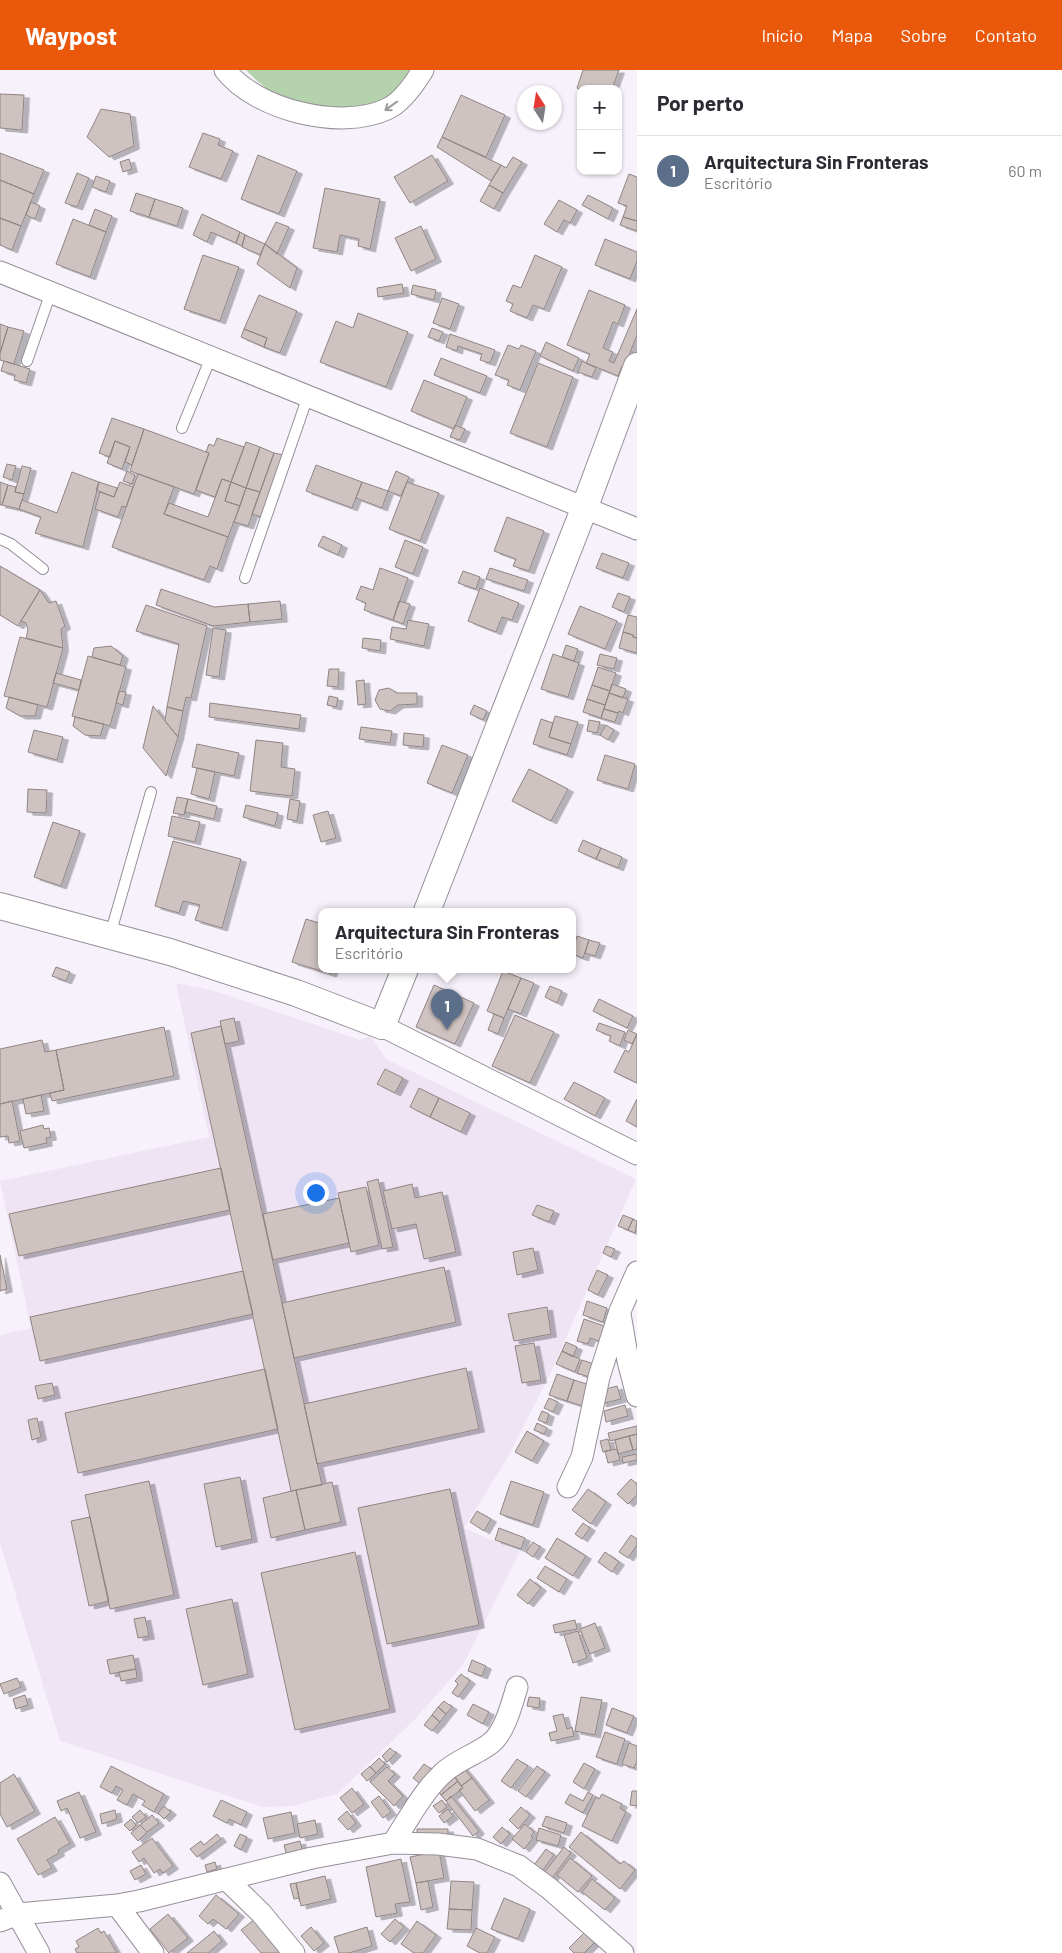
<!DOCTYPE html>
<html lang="pt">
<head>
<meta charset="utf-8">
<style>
	body { margin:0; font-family:Barlow,sans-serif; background:#f2f2f3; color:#2b2b33 }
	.controls { position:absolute; right:15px; top:15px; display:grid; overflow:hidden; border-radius:10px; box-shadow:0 1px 4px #0004 }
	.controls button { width:45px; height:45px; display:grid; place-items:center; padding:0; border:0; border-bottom:1px solid #e1e1e2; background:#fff; color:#2b2b33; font:25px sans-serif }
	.compass { position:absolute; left:517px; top:15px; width:45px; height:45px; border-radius:50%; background:#fff; box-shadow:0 1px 4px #0004; rotate:348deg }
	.you { position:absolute; left:315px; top:1122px; width:18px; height:18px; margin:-12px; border:4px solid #fff; border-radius:50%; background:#1a73e8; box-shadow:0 0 0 8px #1a73e833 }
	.badge { display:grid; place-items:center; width:32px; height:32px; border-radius:50%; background:#ea580c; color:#fff; font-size:16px; font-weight:700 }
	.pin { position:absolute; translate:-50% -41px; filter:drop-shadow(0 1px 2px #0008) }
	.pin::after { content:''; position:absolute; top:26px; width:18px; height:15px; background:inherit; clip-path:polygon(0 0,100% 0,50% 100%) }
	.popup { position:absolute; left:318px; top:838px; width:258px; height:65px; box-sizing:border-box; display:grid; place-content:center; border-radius:10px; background:#fff; filter:drop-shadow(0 1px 4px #0005); font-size:16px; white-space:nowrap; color:#7c7c81 }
	.popup b { font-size:19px; color:#2b2b33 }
	.popup::after { content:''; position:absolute; left:50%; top:100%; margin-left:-10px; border:10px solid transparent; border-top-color:#fff }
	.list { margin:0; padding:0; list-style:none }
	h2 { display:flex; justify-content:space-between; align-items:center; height:65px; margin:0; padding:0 20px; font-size:21px }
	h2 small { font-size:16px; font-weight:400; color:#7c7c81 }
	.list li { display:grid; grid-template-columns:32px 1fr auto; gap:15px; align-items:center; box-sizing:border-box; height:70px; padding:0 20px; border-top:1px solid #e1e1e2 }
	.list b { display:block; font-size:19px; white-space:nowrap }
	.list p { margin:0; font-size:16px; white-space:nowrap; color:#7c7c81 }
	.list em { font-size:16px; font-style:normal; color:#7c7c81 }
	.map { position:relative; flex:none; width:637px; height:1883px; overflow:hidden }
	header { display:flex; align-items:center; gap:30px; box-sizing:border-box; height:70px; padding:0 25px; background:#ea580c; color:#fff }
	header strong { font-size:24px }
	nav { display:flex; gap:28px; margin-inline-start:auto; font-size:18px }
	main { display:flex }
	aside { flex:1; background:#fff }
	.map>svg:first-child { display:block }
	.built { fill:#efe4f4 }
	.green { fill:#b4d2ac }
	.building { fill:#cfc3c1; stroke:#908583; filter:url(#shadow) }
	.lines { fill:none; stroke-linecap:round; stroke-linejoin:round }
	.service-casing { stroke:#958f98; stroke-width:12 }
	.minor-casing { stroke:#958f98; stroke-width:23 }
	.tertiary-casing { stroke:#958f98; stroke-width:28 }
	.service { stroke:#fff; stroke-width:10 }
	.minor { stroke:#fff; stroke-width:21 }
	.tertiary { stroke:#fff; stroke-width:26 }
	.oneway { stroke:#9b9a9c }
</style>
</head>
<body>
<header>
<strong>Waypost</strong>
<nav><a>Início</a><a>Mapa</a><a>Sobre</a><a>Contato</a></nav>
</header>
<main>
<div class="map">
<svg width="637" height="1883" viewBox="0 0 637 1883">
	<defs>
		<filter id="shadow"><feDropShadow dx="5.5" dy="3" stdDeviation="0" flood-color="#0004"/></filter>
	</defs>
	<rect width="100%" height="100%" fill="#f7f1fb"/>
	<path class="built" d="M176,913L215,921L360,970L370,966L386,989L636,1109L551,1302L508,1387L464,1458L520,1482L463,1595L415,1649L337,1724L292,1736L263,1737L60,1671L0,1473V1265L31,1258L0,1111L209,1067Z"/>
	<path class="green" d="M246,0H410C404,12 390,30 377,35C360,41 306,38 289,31C274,25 257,12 246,0Z"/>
	<path class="building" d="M583,0H619L612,19L581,20L577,18Z
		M0,24L24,25L22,60L0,58Z
		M461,25L505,45L486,87L442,67Z
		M101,39L130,44L134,76L109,87L87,67Z
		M203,63L220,69L218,75L233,81L221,109L189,97Z
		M442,67L501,95L491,111L437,77Z
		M0,83L44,100L34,124L0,110Z
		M258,85L297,101L279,144L241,129Z
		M432,85L448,111L410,133L394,107Z
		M513,87L522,92L503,123L489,115L501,95L506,98Z
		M129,89L132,99L123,102L120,92Z
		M77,103L89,108L77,137L65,133Z
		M629,104L637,107V151L623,147L627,136L618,133Z
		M96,106L110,111L106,122L92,117Z
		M0,110L34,124L21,156L0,148Z
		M489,115L503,123L494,139L480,131Z
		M325,118L380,129L370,179L358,176L359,169L340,165L337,182L313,178Z
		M136,123L155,129L149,147L130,141Z
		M588,125L613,138L608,149L582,135Z
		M155,129L183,138L177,156L149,147Z
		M559,130L577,140L570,153L564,150L557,162L544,154Z
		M31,132L40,136L35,149L26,145Z
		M95,139L112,146L106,162L89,155Z
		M202,144L240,162L236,173L211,162L207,172L193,165Z
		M623,147L637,151V161L620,155Z
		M0,148L21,156L12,180L0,175Z
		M73,149L106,162L90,207L56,194Z
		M276,152L289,157L277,184L265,174Z
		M421,156L436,189L411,201L395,168Z
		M240,162L245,165L242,176L236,173Z
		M245,165L265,174L260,185L242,177Z
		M605,169L637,182V191L630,209L595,195Z
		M265,174L297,198L290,218L257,194Z
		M203,185L239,197L220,251L184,239Z
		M535,185L562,197L544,239L533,235L527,248L510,241L513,234L506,231L513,215L521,218Z
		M402,214L404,223L378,227L377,218Z
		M413,215L436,220L434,230L411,224Z
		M589,220L625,235L618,254L613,252L603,278L613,282L609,291L614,293L637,239V265L624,298L622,296L618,306L586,293L590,284L567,275Z
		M259,225L297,241L280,283L264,277L267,268L244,259Z
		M442,228L459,234L450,259L433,253Z
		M358,243L408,262L386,317L320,292L336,251L353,258Z
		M0,254L8,257L0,283Z
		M8,257L24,261L14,294L0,290V283Z
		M432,258L443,262L439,271L428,267Z
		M244,259L267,268L264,277L241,267Z
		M450,264L495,280L490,293L480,290L482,284L458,276L457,281L446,277Z
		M546,272L579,288L573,301L540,286Z
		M508,275L519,279L521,275L536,281L520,320L507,315L509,310L495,305Z
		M441,288L487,306L480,323L434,305Z
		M4,291L30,299L26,313L14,310L15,305L1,301Z
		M582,291L596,298L592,307L578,302Z
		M538,293L573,307L547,377L510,363Z
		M424,310L467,327L454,359L411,341Z
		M112,348L144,359L132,395L125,392L130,377L115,371L110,387L99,383Z
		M455,355L465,359L460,370L450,367Z
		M144,359L209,383L194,424L130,401Z
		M217,368L244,377L231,412L222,409L215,427L196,420L209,383L206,382L209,374L214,376Z
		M115,371L130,377L122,399L107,393Z
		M246,372L260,377L246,418L231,412Z
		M260,377L274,383L260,422L246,418Z
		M274,383L283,385L261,447L252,444Z
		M7,394L16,396L12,410L3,407Z
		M316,395L362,412L352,438L306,421Z
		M22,396L31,398L24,424L15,422Z
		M127,401L135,405L132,414L123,411Z
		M396,401L409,407L401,426L388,421Z
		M72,402L99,412L83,477L35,463L41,447L19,439L22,430L57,443Z
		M138,404L174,417L164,444L228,467L217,499L210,496L204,510L112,477Z
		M222,409L231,412L225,431L240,436L228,467L164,444L169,433L208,447Z
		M0,412L8,415L2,435H0Z
		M99,412L117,418L114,427L96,420Z
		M120,412L133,417L126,437L122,436L118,447L95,439L100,422L114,427Z
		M231,412L246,418L240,436L225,431Z
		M362,412L388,421L382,438L356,428Z
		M407,412L439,423L420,471L389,459Z
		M8,415L16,417L15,422L24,424L19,439L2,435Z
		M246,418L260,422L248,456L234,452Z
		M507,447L544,461L529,501L513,496L516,489L494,481Z
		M323,466L342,475L338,485L318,476Z
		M405,470L423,477L413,504L395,497Z
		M602,483L629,493L623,508L596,498Z
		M0,496L40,520L18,556L0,545Z
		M380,498L408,508L393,550L364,540L366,533L356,529L361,516L373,520Z
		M490,498L528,510L524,521L486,509Z
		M463,501L480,507L476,519L458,513Z
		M480,518L519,533L512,550L502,547L496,562L468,551Z
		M161,519L214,537L248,534L250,552L213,556L156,535Z
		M40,520L49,533L56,531L65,556L61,559L63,578L26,568L28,560L26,553L21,551Z
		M618,523L630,527L624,542L612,537Z
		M280,531L282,549L250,552L248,534Z
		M399,531L410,534L403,554L393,550Z
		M146,535L207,556L191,628L186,627L183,641L167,637L179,574L136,561Z
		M580,536L617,551L605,579L568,564Z
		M628,545L637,547V568L633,567V565L623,562Z
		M408,550L429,554L424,576L390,569L392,557L406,559Z
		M213,558L226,560L219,607L206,605Z
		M623,562L633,565V567L637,568V583L619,578Z
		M20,567L63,578L47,637L4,626Z
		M363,568L381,570L380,581L362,578Z
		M566,575L578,579L574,591L562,587Z
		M111,576L123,586L120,595L92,587L94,578Z
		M553,584L579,593L568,627L541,619Z
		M600,584L617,588L614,599L597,595Z
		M88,586L126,597L110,656L72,646Z
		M598,597L616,603L610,621L592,615Z
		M329,599H339L338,617L327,616Z
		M56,603L81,610L79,620L53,613Z
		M364,610L366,634L358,635L356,611Z
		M612,614L626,619L623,628L609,623Z
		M592,615L610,621L605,635L587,629Z
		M389,618L397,623H417V634L398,635L390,641L380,639L375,630L379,620Z
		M119,621L126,622L123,635L116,633Z
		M609,623L628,629L623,643L619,641L618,643L604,639Z
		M329,626L338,628L336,637L327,635Z
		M9,627L38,635L35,646H20L6,638Z
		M587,629L605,635L601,648L583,642Z
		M210,633L301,645L299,659L209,647Z
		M474,635L487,641L483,650L470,644Z
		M153,636L178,667L166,706L143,678Z
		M167,637L183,641L178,667L165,651Z
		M604,639L618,643L615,652L601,648Z
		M555,646L578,652L571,674L549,667Z
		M75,647L104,654L100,666L85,665L73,656Z
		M541,649L553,653L549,667L571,674L567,685L533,674Z
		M589,650L600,652L597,663L587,661Z
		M606,655L614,660L608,670L600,665Z
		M361,657L392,661L390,673L359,669Z
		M34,660L63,667L57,690L28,682Z
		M404,663L424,665L423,677L403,675Z
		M256,670L283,673L281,697L295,699L292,726L250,721Z
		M197,674L239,683L234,706L192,697Z
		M442,675L468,685L452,723L427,713Z
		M605,685L635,694L628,719L597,710Z
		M197,698L215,702L209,729L191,724Z
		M529,699L568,719L551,751L512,731Z
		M28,719L47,720L46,743L27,742Z
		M177,727L188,729L184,745L173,743Z
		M188,729L217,736L214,749L185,742Z
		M290,729L300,731L297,751L287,749Z
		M246,735L278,743L275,756L243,747Z
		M328,741L336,768L321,772L313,745Z
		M172,746L200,752L195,772L168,766Z
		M53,752L80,761L61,816L34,807Z
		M583,770L601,778L596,789L578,781Z
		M173,771L241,789L222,858L195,850L200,835L183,831L179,843L155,836Z
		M601,778L622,787L618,798L596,789Z
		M306,849L322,854V899H333L331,904L292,892Z
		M577,866L589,870L583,888L572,884Z
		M589,870L600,873L595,886L585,883Z
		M56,897L70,902L66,911L52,906Z
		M503,901L521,908L504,948L487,941Z
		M521,908L534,913L521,944L508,939Z
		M434,915L474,933L455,974L416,957Z
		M550,916L562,921L557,933L545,927Z
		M599,929L633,946L627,958L593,941Z
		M494,944L504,948L498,964L488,960Z
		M515,945L554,962L530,1013L492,996Z
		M234,948L239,971L225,974L220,951Z
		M599,953L625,962L620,976L609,971L611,966L596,960Z
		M221,956L322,1415L291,1421L191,963Z
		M164,957L174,1006L52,1031L50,1023L64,1020L56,980Z
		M628,960L637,964L632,974L624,970Z
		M637,964V1013L614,1002L625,980L629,982Z
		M42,970L45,982L56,980L64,1020L0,1034V979Z
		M385,999L403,1008L395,1023L377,1014Z
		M574,1012L605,1028L595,1046L564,1029Z
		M419,1018L439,1028L430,1047L410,1037Z
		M41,1025L44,1041L26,1044L23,1029Z
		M439,1028L470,1043L461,1062L430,1047Z
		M637,1029V1057L626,1051Z
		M12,1031L20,1071L9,1073L8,1066L0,1067V1034Z
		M43,1055L44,1059L49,1058L51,1067L46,1068L47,1073L24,1078L20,1061Z
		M221,1098L230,1140L19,1186L9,1144Z
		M378,1109L393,1177L382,1179L367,1112Z
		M412,1114L415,1128L442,1122L456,1182L424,1189L416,1154L392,1159L383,1121Z
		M366,1117L379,1175L351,1182L338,1123Z
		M339,1128L349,1173L273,1190L263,1144Z
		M537,1135L554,1141L549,1152L532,1145Z
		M623,1145L633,1149L628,1160L618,1156Z
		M633,1149L637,1151L635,1163L628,1160Z
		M606,1176L615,1179L611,1187L603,1183Z
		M533,1178L538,1200L517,1205L513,1182Z
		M0,1185L7,1219L0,1221Z
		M444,1197L456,1252L294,1288L282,1233Z
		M597,1200L608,1205L598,1225L588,1220Z
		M243,1201L253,1244L40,1291L30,1247Z
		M587,1231L607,1238L603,1252L583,1245Z
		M547,1237L551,1264L514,1271L508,1244Z
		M584,1249L607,1257L601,1272L590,1268L588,1274L577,1271Z
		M566,1272L577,1277L573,1287L562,1281Z
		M534,1273L541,1310L522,1313L515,1276Z
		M562,1281L580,1289L575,1302L556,1294Z
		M582,1290L597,1295L592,1308L577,1303Z
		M466,1298L479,1359L317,1394L304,1334Z
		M265,1299L278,1359L78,1403L65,1343Z
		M557,1304L574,1310L567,1331L549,1325Z
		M574,1310L593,1316L586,1337L567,1331Z
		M52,1313L55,1325L38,1329L35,1316Z
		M617,1316L621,1329L601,1334L598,1321Z
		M549,1328L558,1332L553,1342L544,1338Z
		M625,1335L628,1346L606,1352L604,1341Z
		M542,1341L549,1344L546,1353L538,1350Z
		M37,1348L41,1367L32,1370L28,1350Z
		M537,1353L547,1358L544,1364L534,1360Z
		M637,1356V1364L610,1371L608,1363Z
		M527,1361L544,1371L532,1391L515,1382Z
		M637,1364V1379L633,1380L629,1366Z
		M629,1366L633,1380L618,1384L615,1370Z
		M608,1369L611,1380L603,1382L600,1371Z
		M617,1379L620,1390L608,1393L605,1381Z
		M637,1384V1390L623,1393L622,1387Z
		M240,1407L252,1469L216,1477L204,1414Z
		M631,1409L637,1414V1425L628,1434L617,1424Z
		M149,1411L174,1525L110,1539L85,1425Z
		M511,1411L544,1422L533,1455L500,1444Z
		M332,1412L341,1452L305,1460L296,1420Z
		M450,1419L479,1555L387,1574L358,1438Z
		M588,1419L606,1432L591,1454L572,1440Z
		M296,1420L305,1460L271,1468L263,1428Z
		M477,1441L491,1449L484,1461L470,1452Z
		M90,1447L109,1531L89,1536L71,1451Z
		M583,1453L590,1458L582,1469L575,1464Z
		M499,1458L525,1468L521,1479L495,1470Z
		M631,1465L637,1469V1475L628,1488L619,1482Z
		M557,1468L586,1486L573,1506L545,1488Z
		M533,1472L540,1477L533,1487L526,1482Z
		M355,1482L390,1639L295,1660L261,1503Z
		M605,1482L619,1492L612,1502L598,1492Z
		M545,1496L567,1509L559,1522L537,1508Z
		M530,1509L541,1518L528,1534L517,1525Z
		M232,1529L248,1604L203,1615L186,1539Z
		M145,1547L149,1566L138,1568L134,1549Z
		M575,1550L577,1559L555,1563L553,1555Z
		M595,1553L605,1578L590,1584L580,1559Z
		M578,1561L587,1588L573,1593L564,1565Z
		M133,1585L136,1599L110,1604L107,1590Z
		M472,1590L486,1596L482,1606L468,1601Z
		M136,1599L137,1608L121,1611L119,1602Z
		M461,1604L470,1611L458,1627L452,1623L458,1614L455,1611Z
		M17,1608L21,1617L4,1624L0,1614Z
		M25,1625L28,1635L16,1639L13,1629Z
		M529,1627L540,1628L539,1638L527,1636Z
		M581,1627L602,1630L595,1665L575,1661Z
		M444,1631L452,1637L446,1644L438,1637Z
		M473,1634L489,1642L483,1654L467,1645Z
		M438,1637L446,1644L440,1652L432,1645Z
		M612,1638L634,1646L627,1663L606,1655Z
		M563,1644L567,1659L572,1657L574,1666L551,1671L549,1663L557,1661L553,1646Z
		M432,1645L440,1652L432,1661L424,1655Z
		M605,1662L625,1669L617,1694L596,1687Z
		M629,1673L637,1676V1691L634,1698L622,1694Z
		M390,1678L396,1683L387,1692L382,1686Z
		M379,1688L385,1694L376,1703L370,1697Z
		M517,1689L528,1696L511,1718L501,1711Z
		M584,1693L595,1699L584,1719L573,1712Z
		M424,1694L434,1701L423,1716L413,1708Z
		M461,1695L472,1708L461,1716L452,1703Z
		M111,1696L164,1724L154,1742L142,1735L145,1731L133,1724L127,1735L117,1730L123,1720L116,1716L112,1723L100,1717Z
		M370,1696L376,1703L367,1711L361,1704Z
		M537,1696L545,1702L526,1727L518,1721Z
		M387,1697L395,1704L388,1711L403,1726L394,1736L370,1712Z
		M452,1703L458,1711L441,1725L434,1716Z
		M14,1704L35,1741L7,1757L0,1744V1713Z
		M472,1708L489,1730L475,1741L459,1720L463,1718L461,1716Z
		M458,1711L463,1718L446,1731L441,1725Z
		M352,1718L364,1734L352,1743L340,1728Z
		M632,1721H637V1736L630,1735Z
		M79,1722L96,1762L80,1768L67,1738L61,1741L57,1731Z
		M588,1722L593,1725L583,1743L565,1733L570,1724L583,1731Z
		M602,1724L622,1734L620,1738L626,1742L612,1771L582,1756L596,1727L599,1729Z
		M379,1726L391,1742L383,1748L371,1732Z
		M451,1726L479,1761L473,1766L446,1731Z
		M221,1730L247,1742L241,1755L229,1749L227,1753L213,1746Z
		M442,1730L447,1737L439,1743L433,1736Z
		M164,1736L171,1742L164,1749L158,1743Z
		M521,1737L530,1745L518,1759L509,1750Z
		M448,1739L453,1746L444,1753L439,1746Z
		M115,1740L117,1749L102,1754L100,1744Z
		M140,1740L146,1747L138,1753L132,1747Z
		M347,1741L356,1753L348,1760L338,1749Z
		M291,1742L295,1763L268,1769L263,1748Z
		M152,1745L159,1753L147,1762L140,1755Z
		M546,1746L567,1753L564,1763L542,1756Z
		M55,1747L70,1773L58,1780L59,1783L47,1790L52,1798L38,1805L17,1769Z
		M131,1749L136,1755L130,1761L124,1755Z
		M315,1750L318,1764L300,1768L297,1754Z
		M525,1754L534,1762L531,1766L533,1768L524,1779L512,1769Z
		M140,1755L147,1762L138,1771L131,1763Z
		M502,1757L510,1764L501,1774L493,1767Z
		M539,1758L561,1765L558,1776L536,1770Z
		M417,1759H448V1769L417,1770Z
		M581,1762L620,1794L624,1791L635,1800L620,1819L569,1777Z
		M217,1764L221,1769L197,1787L190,1779L201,1771L204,1775Z
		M240,1764L247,1767L241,1780L234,1776Z
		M152,1768L173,1796L163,1803L160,1799L154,1803L144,1788L139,1792L132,1782Z
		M300,1771L303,1783L287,1787L284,1775Z
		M564,1777L571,1783L552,1808L544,1803Z
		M546,1779L554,1785L542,1801L534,1795Z
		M439,1781L444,1808L416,1813L410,1787Z
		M570,1788L592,1806L578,1822L557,1805Z
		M401,1789L410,1832L395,1834L397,1843L376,1847L366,1797Z
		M215,1792L217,1799L207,1802L205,1795Z
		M141,1795L146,1804L135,1810L130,1801Z
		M325,1806L331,1829L301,1836L296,1813Z
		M592,1809L615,1828L605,1840L582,1822Z
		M428,1811L433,1837L421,1840L416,1813Z
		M451,1811L474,1812L472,1840L449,1839Z
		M296,1813L299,1828L294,1829L290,1814Z
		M216,1825L239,1844L226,1859L213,1849L208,1854L199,1846Z
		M504,1828L530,1839L518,1869L491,1859Z
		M449,1839L472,1840L471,1860L447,1859Z
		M168,1844L188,1868L169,1883L150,1859Z
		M255,1849L281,1883H261L241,1860Z
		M395,1849L404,1857L390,1872L381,1864Z
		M417,1851L436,1865L423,1883H414L401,1874Z
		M311,1857L324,1873L314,1881L301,1866Z
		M367,1857L372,1876L349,1883H339L334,1867Z
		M98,1858L101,1863L104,1861L117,1883H77L75,1879L79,1877L76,1871Z
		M476,1858L495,1867L487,1883H480L467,1876Z
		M214,1861L222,1871L208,1883H187Z
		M586,1861L596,1871L584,1883H574L569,1878Z"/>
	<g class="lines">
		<defs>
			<path id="service" d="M27,291L51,222
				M182,358L211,287
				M0,469L11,474L43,499
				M245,508L308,326
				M110,865L151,722"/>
			<path id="minor" d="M225,0C256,40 341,61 387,39C401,33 415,13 423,0
				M0,202L637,459
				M382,956L637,1084
				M620,1244L628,1291L637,1326
				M568,1417L582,1387L599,1307L620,1241L637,1202
				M393,1773C408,1750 422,1723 442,1704C456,1690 476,1685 491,1673C505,1662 512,1633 517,1617
				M226,1809L261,1843L294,1883
				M0,1813L39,1883
				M117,1835L153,1883
				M0,1851L18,1844L117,1835L139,1831L312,1788L393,1773L438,1774L477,1779L519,1796L550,1819L623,1883"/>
			<path id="tertiary" d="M0,836L170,882L296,923L382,956L405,899
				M427,841L584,439L637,296"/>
		</defs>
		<use href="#service" class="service-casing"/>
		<use href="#minor" class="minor-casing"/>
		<use href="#tertiary" class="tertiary-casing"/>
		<use href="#service" class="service"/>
		<use href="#minor" class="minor"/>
		<use href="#tertiary" class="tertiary"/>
	</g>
	<defs><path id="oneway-shaft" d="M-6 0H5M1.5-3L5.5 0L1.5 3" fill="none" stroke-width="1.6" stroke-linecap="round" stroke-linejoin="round" transform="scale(1.25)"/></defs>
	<use class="oneway" href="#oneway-shaft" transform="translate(391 36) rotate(144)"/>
</svg>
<div class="controls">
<button>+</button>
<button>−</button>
</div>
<svg class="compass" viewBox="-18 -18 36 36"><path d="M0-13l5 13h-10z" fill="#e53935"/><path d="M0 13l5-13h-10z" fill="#7c7c81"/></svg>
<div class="you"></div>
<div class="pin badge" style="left:447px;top:960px;background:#5c6f8a">1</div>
<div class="popup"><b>Arquitectura Sin Fronteras</b>Escritório</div>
</div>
<aside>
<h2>Por perto<small></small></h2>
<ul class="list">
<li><span class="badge" style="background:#5c6f8a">1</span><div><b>Arquitectura Sin Fronteras</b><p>Escritório</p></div><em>60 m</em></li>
</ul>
</aside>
</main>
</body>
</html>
